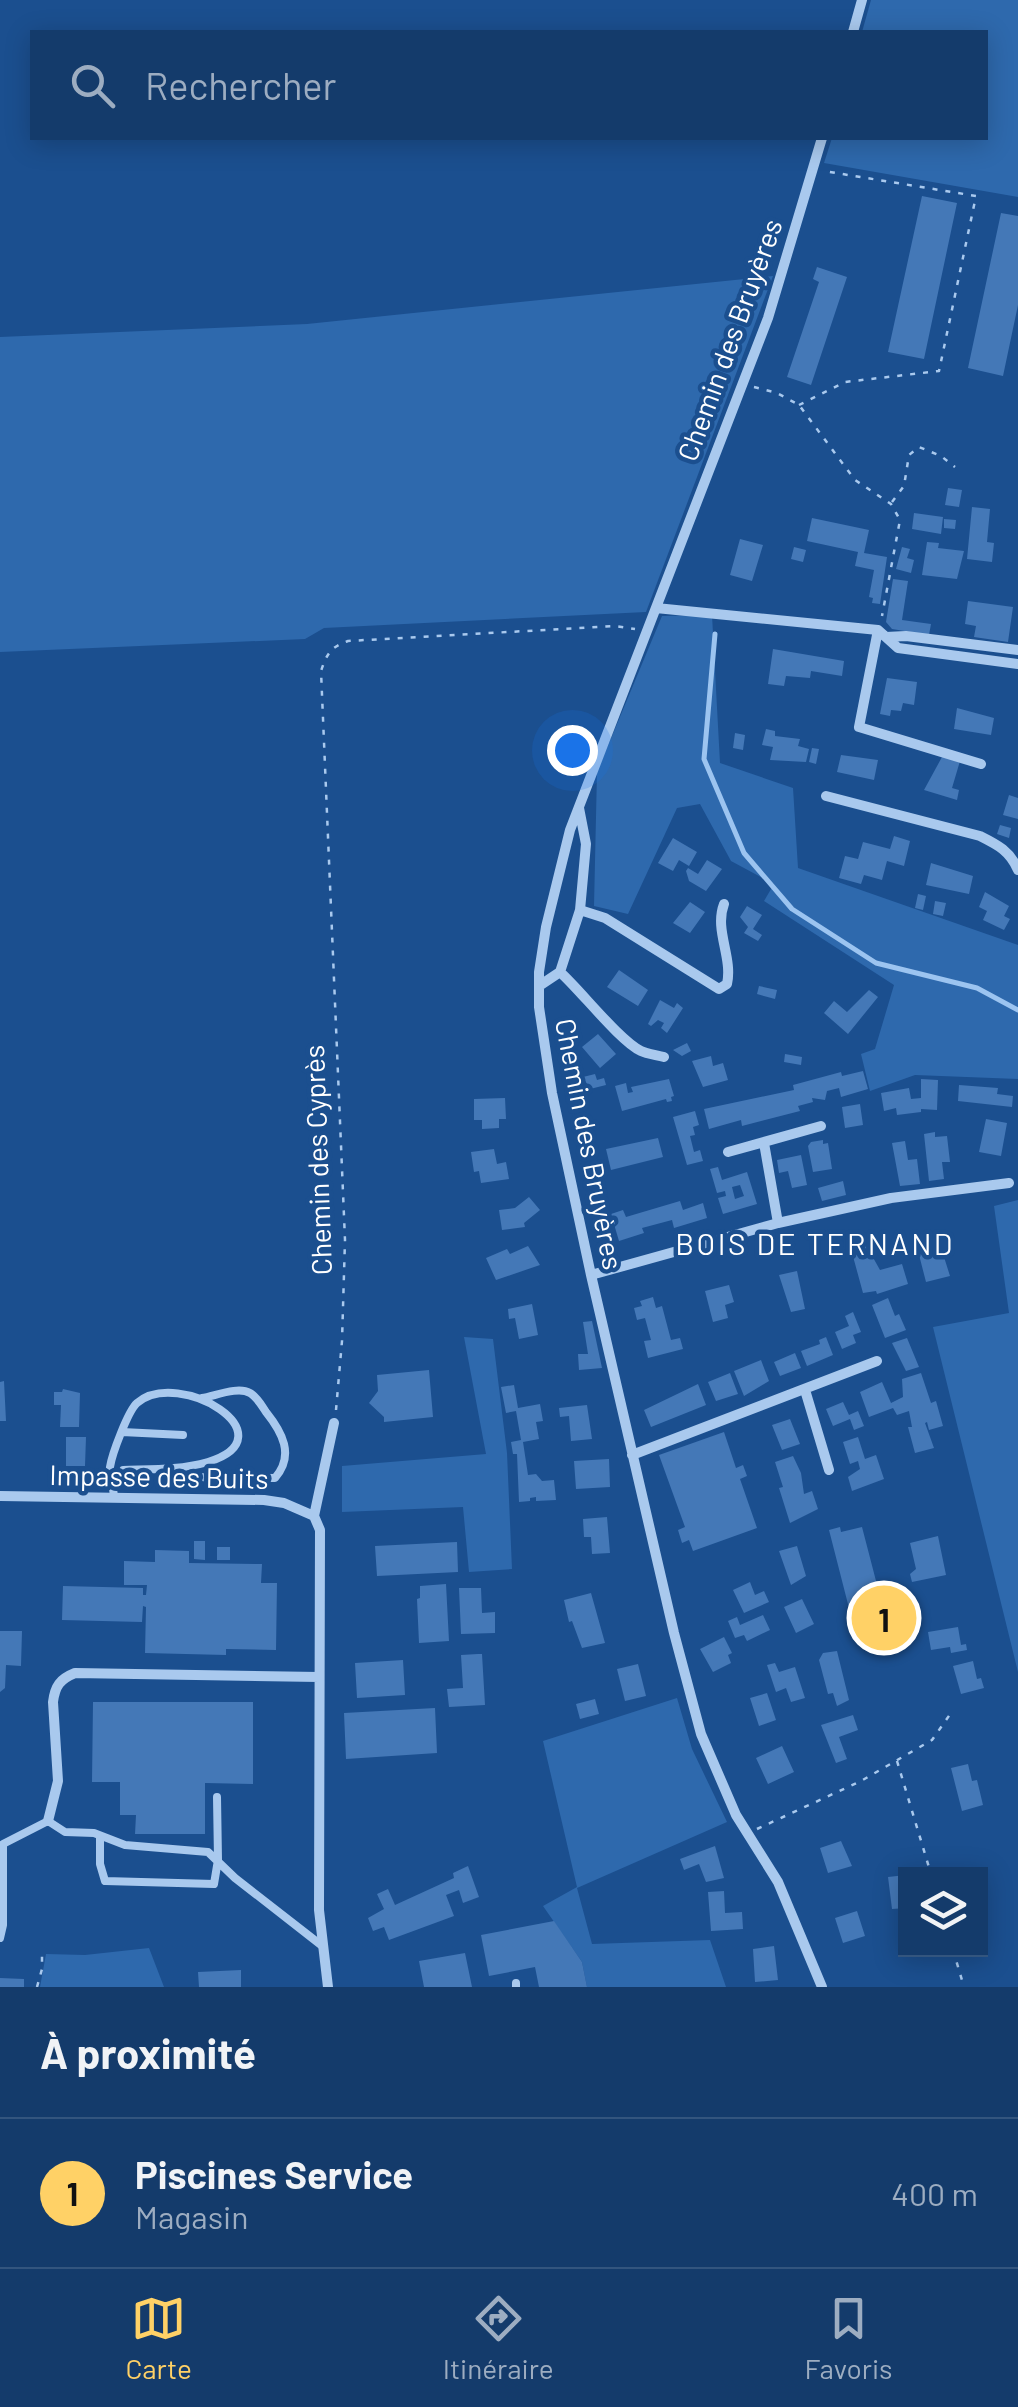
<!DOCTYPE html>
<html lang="fr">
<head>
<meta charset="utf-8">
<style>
	body { margin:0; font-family:Barlow,sans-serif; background:#214673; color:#f1f3f6 }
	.controls { position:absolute; right:30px; bottom:30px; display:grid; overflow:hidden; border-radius:0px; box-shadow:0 5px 25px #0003 }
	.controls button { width:90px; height:90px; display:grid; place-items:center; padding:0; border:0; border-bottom:2px solid #33557e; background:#143b6b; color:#f1f3f6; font:50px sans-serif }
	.you { position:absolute; left:572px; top:750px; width:35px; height:35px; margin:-25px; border:8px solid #fff; border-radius:50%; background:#1a73e8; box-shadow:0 0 0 15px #1a73e833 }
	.badge { display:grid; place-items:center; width:65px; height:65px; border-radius:50%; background:#ffd166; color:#111; font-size:32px; font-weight:700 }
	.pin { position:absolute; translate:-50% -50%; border:5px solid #fff; box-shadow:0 2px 10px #0006 }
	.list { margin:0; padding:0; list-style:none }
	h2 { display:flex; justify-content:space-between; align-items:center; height:130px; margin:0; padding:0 40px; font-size:42px }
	h2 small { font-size:32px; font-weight:400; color:#9dadc1 }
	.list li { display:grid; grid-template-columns:65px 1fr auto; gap:30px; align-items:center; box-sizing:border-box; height:150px; padding:0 40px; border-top:2px solid #33557e }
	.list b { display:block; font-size:38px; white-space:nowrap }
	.list p { margin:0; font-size:32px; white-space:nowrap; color:#9dadc1 }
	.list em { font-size:32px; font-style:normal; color:#9dadc1 }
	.icon { flex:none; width:55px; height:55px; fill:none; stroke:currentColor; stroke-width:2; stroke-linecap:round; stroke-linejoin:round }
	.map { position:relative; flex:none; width:1018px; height:1987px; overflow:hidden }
	.search { position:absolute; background:#143b6b; box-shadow:0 5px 25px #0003; left:30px; right:30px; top:30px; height:110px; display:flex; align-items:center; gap:25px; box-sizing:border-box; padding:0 35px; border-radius:0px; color:#9dadc1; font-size:38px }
	.sheet { height:280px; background:#143b6b }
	nav { display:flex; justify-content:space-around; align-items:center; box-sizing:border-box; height:140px; border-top:2px solid #33557e; background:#143b6b; font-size:28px; color:#9dadc1 }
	nav a { display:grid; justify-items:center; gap:5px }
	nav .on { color:#ffd166 }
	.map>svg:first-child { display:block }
	.green { fill:#2e69ad }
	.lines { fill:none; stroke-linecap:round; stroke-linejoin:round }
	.stream { stroke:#9cc4f0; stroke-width:5 }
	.building { fill:#4478b7; fill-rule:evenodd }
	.path { stroke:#a9c9ee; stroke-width:2.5; stroke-dasharray:5 8; stroke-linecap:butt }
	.service { stroke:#a9c9ee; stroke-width:8 }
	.minor { stroke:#a9c9ee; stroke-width:10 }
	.labels { text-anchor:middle; stroke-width:9; stroke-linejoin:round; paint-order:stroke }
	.street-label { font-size:28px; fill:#fff; stroke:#1b4f8f }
	.neighbourhood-label { font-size:30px; letter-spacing:2.5px; fill:#fff; stroke:#1b4f8f }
</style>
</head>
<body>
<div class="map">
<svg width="1018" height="1987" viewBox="0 0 1018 1987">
	<rect width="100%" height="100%" fill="#1b4f8f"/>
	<path class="green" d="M871,0H1018V197L824,163L832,138H986V32H862Z
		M773,276L646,612L324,628L305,639L0,652V337L307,324Z
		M712,615L720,763L793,788L798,868L1018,945V1079L915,1075L870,1091L861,1054L875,1049L894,985L764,901L774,884L731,861L700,804L677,808L628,914L594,906L597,772L662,616Z
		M1018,1200V1672L933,1327L1009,1313L994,1206Z
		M464,1337L493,1339L507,1453L512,1569L469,1572L463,1507L342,1512V1466L486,1454Z
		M677,1698L692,1749L727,1822L577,1888L592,1944L710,1940L726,1987H587L582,1962L543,1906L577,1887L543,1741Z
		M149,1948L164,1987H40L46,1954L85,1955Z"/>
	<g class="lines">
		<path class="stream" d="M715,634L704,759L744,853L792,909L876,963L977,988L1018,1010"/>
	</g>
	<path class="building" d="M922,196L957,203L924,359L888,352Z
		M1001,213L1018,216V305L1003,376L968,368Z
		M817,267L847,277L811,385L787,377L819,282L813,279Z
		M948,488L962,490L959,507L945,505Z
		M972,507L990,509L987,542L994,543L992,562L967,559Z
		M914,513L943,517L941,534L912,529Z
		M812,518L869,530L864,553L887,557L880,604L872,603L873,598L869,597L874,570L855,566L858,552L807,541Z
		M944,519L956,520L955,529L944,528Z
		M740,539L763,545L752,581L730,575Z
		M927,542L939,543L938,548L964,551L957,579L922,575Z
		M794,547L806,550L803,562L791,559Z
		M902,547L910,549L907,558L914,560L911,573L896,569Z
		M893,579L908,581L902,620L931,624L929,635L892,629L886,622Z
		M968,601L1013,607L1008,642L974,637L976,626L965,624Z
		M773,649L844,661L842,676L811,671L810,678L786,676L784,686L768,684Z
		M887,678L917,682L914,705L903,703L901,711L891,710L890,716L880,714Z
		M957,708L994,718L991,735L954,729Z
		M766,729L775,731V736L800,739L798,746L809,749L806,762L770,760L773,747L762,745Z
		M735,733L745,735L743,750L733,748Z
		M812,748L819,749L816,764L809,762Z
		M841,755L878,760L874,780L837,772Z
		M942,757L960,761L952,788L959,790L957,800L924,790Z
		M1009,795L1018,798V819L1003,815Z
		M1000,825L1011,828L1009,838L997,834Z
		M894,836L910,841L904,866L887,861L882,880L864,875L861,884L839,878L845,856L858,859L863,842L890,849Z
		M673,838L697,852L689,866L679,860L673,871L658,863Z
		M707,860L722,869L706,891L689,881L686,871L688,868L698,874Z
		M931,863L973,876L969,894L926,885Z
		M985,892L1009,906L1004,916L1010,919L1004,930L983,920L987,911L979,907Z
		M918,894L926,896L923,910L915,908Z
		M935,901L946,903L943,916L933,914Z
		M690,902L705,912L690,933L673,923Z
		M747,906L762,915L753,929L762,935L758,941L744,933L748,927L740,917Z
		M619,970L648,990L638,1006L607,987Z
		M759,986L777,990L775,999L757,994Z
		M869,990L878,997L848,1034L824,1013L834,1001L847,1012Z
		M660,1000L674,1008L677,1003L683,1008L667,1033L661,1028L664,1023L658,1020L651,1026L648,1024Z
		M598,1034L616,1054L600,1068L582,1047Z
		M687,1043L691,1051L682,1056L673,1050Z
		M785,1054L802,1057L801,1065L784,1062Z
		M711,1056L713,1066L723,1063L728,1080L703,1087L692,1061Z
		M863,1071L868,1089L841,1097L839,1088L827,1091L825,1100L812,1098L813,1102L798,1106L800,1111L742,1126L741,1120L709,1129L704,1109L794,1090L793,1085L841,1072L842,1076Z
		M595,1074L597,1080L604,1078L606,1085L590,1089L583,1077Z
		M669,1079L674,1096L671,1097L672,1101L667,1102L666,1099L622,1111L615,1086L626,1083L628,1093L633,1092L631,1087Z
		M921,1079L938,1080L937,1110L921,1109V1112L897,1115L896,1108L884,1111L881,1093L909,1088L911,1099L921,1098Z
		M959,1085L998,1088L997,1094L1013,1096L1012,1107L958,1101Z
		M505,1098L506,1119H499V1128L482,1129V1120H474V1099Z
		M860,1104L863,1125L845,1128L842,1107Z
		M695,1111L699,1125L693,1127L695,1135L690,1136L694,1152L700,1150L703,1161L687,1165L673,1117Z
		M986,1119L1007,1123L1001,1156L979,1152Z
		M935,1132V1137L947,1136L950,1162H942L944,1179L929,1181L924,1134Z
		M658,1138L663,1157L611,1170L606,1149Z
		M823,1140V1144L828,1143L832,1169L813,1172L808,1146L811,1142Z
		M905,1141L908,1160L917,1159L920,1184L900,1186L892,1143Z
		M494,1149L497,1164L506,1162L509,1179L481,1183L479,1171L474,1172L471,1152Z
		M801,1155L807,1185L792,1188L788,1171L779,1173L777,1160Z
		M718,1167L722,1180L747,1172L757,1204L723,1214L718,1198L726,1196L725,1191L717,1193L710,1169ZM740,1185L744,1196L735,1199L732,1187Z
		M843,1181L846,1195L822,1201L818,1188Z
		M604,1195L606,1204L588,1209L586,1200Z
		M529,1197L540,1210L524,1223L525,1227L502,1230L499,1210L515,1208Z
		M680,1201L683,1210L703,1203L707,1218L674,1228L672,1220L642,1228L644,1233L619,1241L611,1214L623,1210L626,1217Z
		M938,1238L950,1276L926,1282L916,1243Z
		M866,1245L880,1270L902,1264L908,1284L877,1294L876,1291L863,1293L851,1249Z
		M528,1246L540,1265L496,1280L486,1258L507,1249L510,1254Z
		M797,1271L805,1309L791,1312L779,1275Z
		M729,1285L734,1302L725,1305L728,1318L713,1322L705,1291Z
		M653,1297L656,1308L662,1306L671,1340L680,1338L683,1349L648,1358L644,1341L651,1340L645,1318L637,1320L634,1308L642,1306L640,1301Z
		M888,1298L895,1316L899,1314L906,1330L885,1338L872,1305Z
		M532,1304L538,1335L519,1339L515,1318L509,1319L508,1309Z
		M853,1312L861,1332L853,1335L856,1343L842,1349L835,1332L849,1326L845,1316Z
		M592,1321L602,1368L579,1370L578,1354H588L583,1322Z
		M826,1337L833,1355L807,1366L801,1351L820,1344L819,1340Z
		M907,1338L919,1367L906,1371L892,1343Z
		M795,1353L801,1368L780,1376L774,1362Z
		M761,1360L769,1381L744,1396L734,1371Z
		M429,1370L433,1417L384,1422V1417L369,1403L378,1391L377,1375Z
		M730,1373L738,1394L716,1401L708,1382Z
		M921,1373L931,1403L936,1401L943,1426L929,1430L927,1422L925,1423L934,1448L915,1453L908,1427H912L909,1411L897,1415L893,1408L869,1417L860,1392L882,1382L891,1403L903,1397L902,1379Z
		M4,1381L6,1421H0V1382Z
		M698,1384L706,1405L651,1427L644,1410Z
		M514,1385L518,1408L540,1404L543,1421L536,1422L539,1439L523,1442L528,1475L536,1474L542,1481L554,1480L556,1500L536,1501V1497L530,1498V1501L519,1502L517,1454H513L511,1442L521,1440L516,1411L506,1413L501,1387Z
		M63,1389L80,1393L79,1427H60L61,1405H54V1392H62Z
		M843,1402L849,1415L858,1411L864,1426L854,1430L850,1419L833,1426L826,1409Z
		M587,1405L592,1439L571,1441L569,1416L560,1417L559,1408Z
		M790,1419L800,1444L782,1450L772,1425Z
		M724,1432L736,1468L743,1465L747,1476L740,1479L757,1528L693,1551L689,1540L682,1543L678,1530L685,1527L659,1455Z
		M66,1437H86L85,1466H66Z
		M858,1437L865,1459L876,1455L884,1479L852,1491L848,1477L860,1469L858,1461L850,1464L843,1442Z
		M793,1456L801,1473L804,1494L812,1491L818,1509L790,1523L779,1488L783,1487L775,1462Z
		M609,1459L610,1487L576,1489L574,1461Z
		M607,1517L610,1553L592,1554L591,1537H584L583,1519Z
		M840,1527L841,1532L862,1527L882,1604L850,1612L829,1530Z
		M938,1536L946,1575L912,1582L910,1574L916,1569L910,1543Z
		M194,1541H205V1560L194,1559Z
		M457,1542L458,1572L377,1576L375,1546Z
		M797,1546L806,1576L791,1585L779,1551Z
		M217,1547H230V1560H217Z
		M155,1550L189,1551V1563L262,1564L261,1583H277L276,1650L226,1649V1655L145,1653L146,1607L143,1606L142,1622L62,1620L63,1586L143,1588V1595H146L147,1585H124V1561L155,1562Z
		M750,1582L755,1595L764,1591L769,1602L744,1613L733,1590Z
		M446,1584L449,1641L419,1643L417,1599L420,1598V1586Z
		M459,1588H481L482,1613L495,1612V1633L461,1634Z
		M591,1593L605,1643L582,1648L572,1621L569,1622L564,1600Z
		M802,1599L814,1624L796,1633L784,1607Z
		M763,1615L770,1630L747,1641L744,1635L735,1638L728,1621L737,1617L740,1625Z
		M958,1627L961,1645L966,1644L967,1650L951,1653L950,1647L931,1650L928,1632Z
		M0,1631H22L21,1666L6,1665L5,1688L0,1692Z
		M724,1637L732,1653L728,1655L731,1663L713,1672L700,1649Z
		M837,1651L849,1700L837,1706L833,1693L828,1694L819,1660L823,1653Z
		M478,1654H482L485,1705L449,1707L447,1689L463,1688L461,1655Z
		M403,1660L405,1695L357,1698L355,1663Z
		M973,1661L977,1679L981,1678L984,1688L961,1694L953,1666Z
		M775,1663L779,1672L795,1667L805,1698L791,1702L786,1688L776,1692L767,1665Z
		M638,1664L646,1696L625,1701L617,1669Z
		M767,1693L776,1720L759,1726L750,1698Z
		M595,1699L599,1714L580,1719L576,1704Z
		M93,1702H253V1784L205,1783V1834H135L136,1815H120V1782H92Z
		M435,1708L437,1753L346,1759L344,1713Z
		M853,1715L858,1730L839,1737L847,1759L836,1763L821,1725Z
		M782,1746L794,1772L768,1784L756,1758Z
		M968,1764L972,1781L977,1780L983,1805L962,1811L951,1768Z
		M841,1841L852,1866L828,1873L820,1848Z
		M715,1846L724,1878L706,1882L699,1864L684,1870L680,1859Z
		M468,1866L479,1897L463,1903L459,1890L446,1895L454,1916L389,1940L384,1927L373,1931L368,1918L384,1909L377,1894L388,1889L395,1905L454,1878L453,1873Z
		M906,1875V1908L892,1909L888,1877Z
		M724,1891L725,1913L742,1912L743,1929L711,1931L708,1892Z
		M857,1911L865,1936L843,1943L835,1918Z
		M554,1921L582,1962L587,1987H539L535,1967L489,1976L481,1935Z
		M774,1946L778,1980L755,1982L753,1949Z
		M465,1953L472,1987H424L419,1961Z
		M241,1970V1987H199L198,1972Z
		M0,1978L24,1979V1987H0Z"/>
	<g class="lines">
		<path class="path" d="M754,387L777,393L799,405L855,480L891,504L900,520L882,616
			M799,405L845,382L939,371L976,196L824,171
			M892,502L904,486L909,455L919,447L941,456L955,467
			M336,1410L342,1341L345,1240L321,671C327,653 331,647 348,641L615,626L635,629
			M897,1761L931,1874
			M757,1829L861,1781L932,1740L951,1713
			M953,1950L964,1987
			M37,1987L42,1969V1954"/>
		<path class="service" d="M122,1432L183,1435
			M160,1471L175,1477L275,1478C295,1455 282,1432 266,1412C262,1406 257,1397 250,1393C238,1386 215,1396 202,1398
			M114,1487L123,1470C152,1469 180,1470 208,1462C292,1436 179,1367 137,1403C128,1411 112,1454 110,1467C109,1477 114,1488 114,1498
			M100,1836V1864L105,1881L214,1884L218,1860L217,1797
			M0,1938L3,1925V1844L48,1821L65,1832L94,1833L125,1845L208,1852L235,1878L321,1945
			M516,1983V1987"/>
		<path class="minor" d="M853,32L862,0
			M656,608L878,630L898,648L1018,664
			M878,630L859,727L981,764
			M886,637L906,636L1018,650
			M826,796L980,836C998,845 1010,851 1018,870
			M580,910L605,918L719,989L727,984C733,957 714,930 724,904
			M560,972C581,991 620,1041 641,1051C647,1054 657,1055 664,1057
			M539,986L560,972L580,910L586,844L579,808
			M764,1143L778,1223
			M728,1152L821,1126
			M591,1275L778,1223L891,1198L1009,1183
			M805,1390L829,1470
			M632,1455L877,1361
			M0,1496L264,1500L284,1503L314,1516
			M48,1821L58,1781L53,1702C55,1686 60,1679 75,1673L319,1677
			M328,1987L319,1910L320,1530L314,1516L334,1423
			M822,1987L778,1882L736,1815L701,1734L674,1633L591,1275L552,1093L539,1007V972L546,927L570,830L768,318L822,138"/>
	</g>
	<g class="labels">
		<g class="street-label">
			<text transform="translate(730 340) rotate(-70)" y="10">Chemin des Bruyères</text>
			<text transform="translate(589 1144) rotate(79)" y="10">Chemin des Bruyères</text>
			<text transform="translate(318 1160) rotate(-92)" y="10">Chemin des Cyprès</text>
			<text transform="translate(159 1477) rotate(1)" y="10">Impasse des Buits</text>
		</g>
		<g class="neighbourhood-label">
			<text x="815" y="1255">BOIS DE TERNAND</text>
		</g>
	</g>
</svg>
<div class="controls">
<button><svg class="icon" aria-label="layers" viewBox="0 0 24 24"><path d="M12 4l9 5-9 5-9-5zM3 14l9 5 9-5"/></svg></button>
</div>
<div class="you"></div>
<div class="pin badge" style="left:884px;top:1618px">1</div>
<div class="search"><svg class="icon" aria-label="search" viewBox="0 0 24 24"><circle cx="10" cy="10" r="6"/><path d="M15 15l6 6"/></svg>Rechercher</div>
</div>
<section class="sheet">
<h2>À proximité<small></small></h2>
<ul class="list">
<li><span class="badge">1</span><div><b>Piscines Service</b><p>Magasin</p></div><em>400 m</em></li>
</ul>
</section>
<nav>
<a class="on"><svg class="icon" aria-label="map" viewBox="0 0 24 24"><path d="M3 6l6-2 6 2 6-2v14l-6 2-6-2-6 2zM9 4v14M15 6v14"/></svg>Carte</a>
<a><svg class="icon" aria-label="directions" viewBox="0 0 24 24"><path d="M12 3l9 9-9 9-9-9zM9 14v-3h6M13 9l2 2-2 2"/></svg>Itinéraire</a>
<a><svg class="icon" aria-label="saved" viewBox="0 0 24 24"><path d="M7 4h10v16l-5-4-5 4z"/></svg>Favoris</a>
</nav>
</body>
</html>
